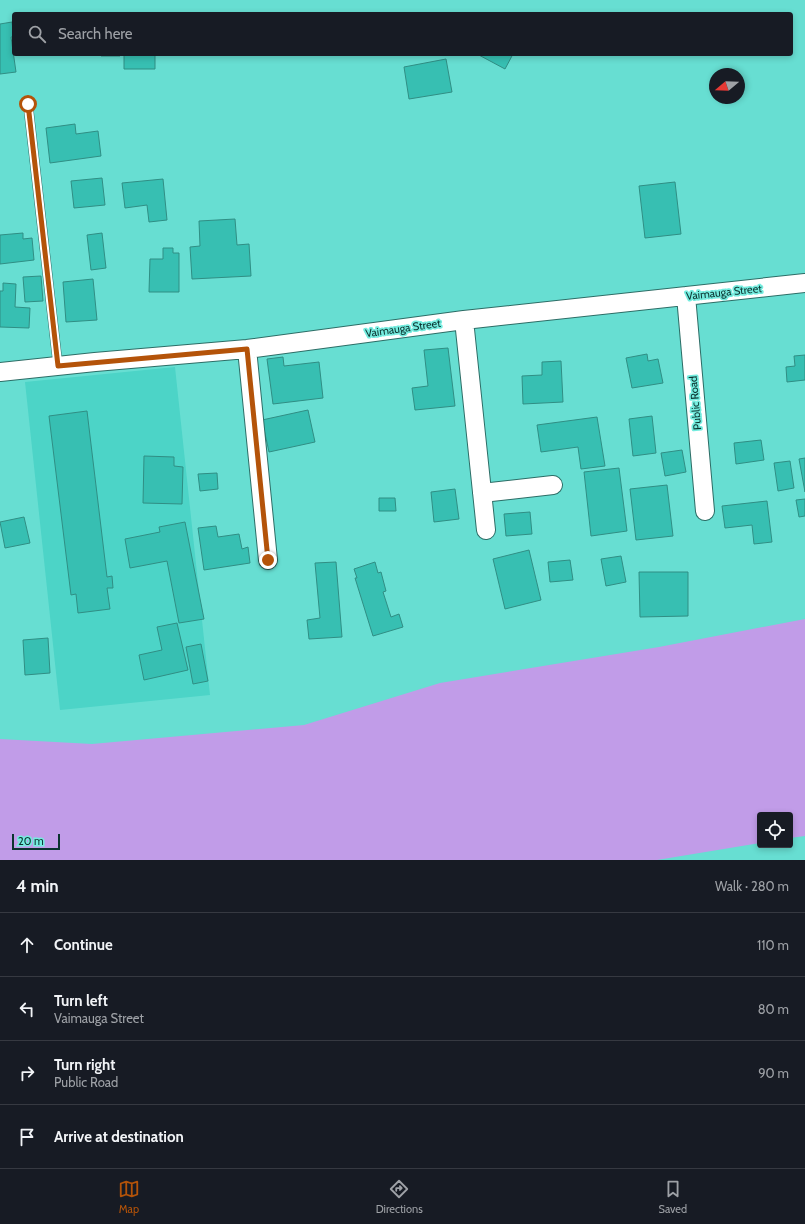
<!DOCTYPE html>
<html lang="en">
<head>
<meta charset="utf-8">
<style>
	body { margin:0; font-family:Cabin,sans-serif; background:#20242c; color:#f1f3f6 }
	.controls { position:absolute; right:12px; bottom:12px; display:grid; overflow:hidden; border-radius:4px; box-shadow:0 2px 6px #0003 }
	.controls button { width:36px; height:36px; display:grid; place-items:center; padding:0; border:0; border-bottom:1px solid #363941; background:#171b24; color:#f1f3f6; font:20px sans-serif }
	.compass { position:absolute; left:709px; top:68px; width:36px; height:36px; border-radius:50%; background:#171b24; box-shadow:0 2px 6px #0003; rotate:251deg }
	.scale { position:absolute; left:12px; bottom:10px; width:48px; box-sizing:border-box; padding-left:4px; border:2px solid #0b332f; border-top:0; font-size:11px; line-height:14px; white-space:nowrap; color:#0b332f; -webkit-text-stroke:3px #75ecdf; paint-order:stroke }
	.stop { position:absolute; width:12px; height:12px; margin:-9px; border:3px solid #b45309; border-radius:50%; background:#fff }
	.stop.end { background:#b45309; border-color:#fff; box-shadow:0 1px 4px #0008 }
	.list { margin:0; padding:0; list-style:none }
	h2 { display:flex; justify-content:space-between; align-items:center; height:52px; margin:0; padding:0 16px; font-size:17px }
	h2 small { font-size:13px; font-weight:400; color:#9ea1a6 }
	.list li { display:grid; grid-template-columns:26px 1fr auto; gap:12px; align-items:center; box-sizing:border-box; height:64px; padding:0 16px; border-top:1px solid #363941 }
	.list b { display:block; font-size:15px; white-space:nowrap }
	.list p { margin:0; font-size:13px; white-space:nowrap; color:#9ea1a6 }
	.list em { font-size:13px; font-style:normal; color:#9ea1a6 }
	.icon { flex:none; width:22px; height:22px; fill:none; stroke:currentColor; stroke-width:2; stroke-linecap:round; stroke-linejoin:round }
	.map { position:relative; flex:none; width:805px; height:860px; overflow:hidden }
	.search { position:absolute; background:#171b24; box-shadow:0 2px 6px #0003; left:12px; right:12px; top:12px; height:44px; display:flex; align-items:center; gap:10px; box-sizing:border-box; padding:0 14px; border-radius:4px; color:#9ea1a6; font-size:15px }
	.sheet { height:308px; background:#171b24 }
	nav { display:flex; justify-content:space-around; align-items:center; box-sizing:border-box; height:56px; border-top:1px solid #363941; background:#171b24; font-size:11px; color:#9ea1a6 }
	nav a { display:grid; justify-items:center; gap:2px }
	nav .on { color:#b45309 }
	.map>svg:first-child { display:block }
	.built { fill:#4cd4c7 }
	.green { fill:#c19ce8 }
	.building { fill:#37bfb2; stroke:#308e84 }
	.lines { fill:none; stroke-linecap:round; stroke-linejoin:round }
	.service-casing { stroke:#2d6d66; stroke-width:10 }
	.minor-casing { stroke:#2d6d66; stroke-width:20 }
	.service { stroke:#fff; stroke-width:9 }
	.minor { stroke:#fff; stroke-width:18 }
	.route { stroke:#b45309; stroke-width:5 }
	.labels { text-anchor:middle; stroke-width:3.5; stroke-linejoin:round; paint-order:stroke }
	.street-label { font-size:11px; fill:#0b332f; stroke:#75ecdf }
</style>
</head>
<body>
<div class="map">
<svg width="805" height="860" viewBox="0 0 805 860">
	<rect width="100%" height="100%" fill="#67ded2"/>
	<path class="built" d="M175,367L210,695L60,710L25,382Z"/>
	<path class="green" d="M805,619V836L790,838V815H760V843L657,860H0V739L92,744L304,725L440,683L659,647Z"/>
	<path class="building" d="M12,22L14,37H11L16,72L0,74V24Z
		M101,54H120V56H101Z
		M124,54H155V69H124Z
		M477,54H513L505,69Z
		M446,59L452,92L409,99L404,67Z
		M75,124L76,134L98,131L101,156L50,163L46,128Z
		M102,178L105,205L74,208L71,181Z
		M163,179L167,220L149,222L147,205L125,208L122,183Z
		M675,182L681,234L645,238L639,186Z
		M235,219L237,245L249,244L251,276L192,279L190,247L200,246L199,221Z
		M23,233V239L32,238L34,260L0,264V235Z
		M102,233L106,268L91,270L87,235Z
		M163,248H173V253H179V292H149L150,259H163Z
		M41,276L43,301L25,302L23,277Z
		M93,279L97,320L66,322L63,282Z
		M3,283L16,284L15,307L30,308L29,328L0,327V291H3Z
		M448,348L455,406L415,410L412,388L428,386L424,350Z
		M647,354L648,361L658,359L663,383L632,388L626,358Z
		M805,355V380L787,382L786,367L795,366L794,356Z
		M283,357L284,366L319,362L323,398L273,404L267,359Z
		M561,361L563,402L523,404L522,376L542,375V362Z
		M308,410L315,442L269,452L262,420Z
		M87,411L107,577L112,576L113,588H107L110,609L78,613L76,594L71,595L49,416Z
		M652,416L656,453L633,456L629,419Z
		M597,417L605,466L581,469L578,447L541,452L537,425Z
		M761,440L764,460L736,464L734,443Z
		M682,450L686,472L665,476L661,453Z
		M144,456L174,457V466L183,467L182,504L143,503Z
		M805,458V492L799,459Z
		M790,461L794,488L778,491L774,463Z
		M619,468L627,531L591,536L584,472Z
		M217,473L218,489L200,491L198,474Z
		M667,485L673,536L636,540L630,489Z
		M455,489L459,519L434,522L431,492Z
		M379,498H395L396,511H379Z
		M805,499V516L799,517L796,500Z
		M767,501L772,542L754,544L752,525L725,528L722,506Z
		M530,512L532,534L506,536L504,514Z
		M24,517L30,543L5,548L0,522Z
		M185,522L204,619L179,623L167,561L130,568L125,539L160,532L159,527Z
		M216,526L218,537L239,534L242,549L248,547L250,563L204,570L198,528Z
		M529,550L541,600L505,609L493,559Z
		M621,556L626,582L606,586L601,559Z
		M570,560L573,580L550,582L548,562Z
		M336,562L342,637L309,639L307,620L320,618L315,563Z
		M375,562L378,573L381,572L386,591L383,592L391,617L399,614L403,627L373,636L355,578H357L354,569Z
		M639,572H688V616L640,617Z
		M177,623L188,670L144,680L139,655L162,650L157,627Z
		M48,638L50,673L25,675L23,640Z
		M201,644L208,681L193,684L186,647Z"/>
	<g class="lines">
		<defs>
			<path id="service" d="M28,104L58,366"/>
			<path id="minor" d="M686,296L705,511
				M464,320L486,530
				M247,349L268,560
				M0,372L95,362L247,349L464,320L805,283
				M482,493L553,485"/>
		</defs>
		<use href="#service" class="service-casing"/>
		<use href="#minor" class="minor-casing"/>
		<use href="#service" class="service"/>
		<use href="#minor" class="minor"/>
	</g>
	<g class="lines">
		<path class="route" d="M28,104L58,366L247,349L268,560"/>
	</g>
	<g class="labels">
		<g class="street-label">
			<text transform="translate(724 292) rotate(-6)" y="4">Vaimauga Street</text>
			<text transform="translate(403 328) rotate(-8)" y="4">Vaimauga Street</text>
			<text transform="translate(695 403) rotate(-95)" y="4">Public Road</text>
		</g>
	</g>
</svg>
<div class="controls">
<button><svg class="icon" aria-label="locate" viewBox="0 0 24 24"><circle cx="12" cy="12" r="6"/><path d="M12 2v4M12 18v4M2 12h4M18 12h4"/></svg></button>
</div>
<svg class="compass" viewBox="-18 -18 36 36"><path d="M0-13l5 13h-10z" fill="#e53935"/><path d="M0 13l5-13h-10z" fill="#9ea1a6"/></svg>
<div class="scale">20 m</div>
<div class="stop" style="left:28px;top:104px"></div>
<div class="stop end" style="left:268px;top:560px"></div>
<div class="search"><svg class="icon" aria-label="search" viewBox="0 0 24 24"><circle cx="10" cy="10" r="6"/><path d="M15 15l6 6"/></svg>Search here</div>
</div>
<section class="sheet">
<h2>4 min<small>Walk · 280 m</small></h2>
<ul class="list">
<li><svg class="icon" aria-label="ahead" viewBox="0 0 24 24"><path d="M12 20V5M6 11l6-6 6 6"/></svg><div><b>Continue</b></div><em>110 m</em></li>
<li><svg class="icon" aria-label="left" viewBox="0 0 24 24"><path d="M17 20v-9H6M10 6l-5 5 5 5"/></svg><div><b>Turn left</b><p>Vaimauga Street</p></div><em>80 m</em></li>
<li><svg class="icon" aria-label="right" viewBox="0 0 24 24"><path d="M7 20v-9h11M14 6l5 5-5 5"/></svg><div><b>Turn right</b><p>Public Road</p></div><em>90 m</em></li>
<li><svg class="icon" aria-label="arrive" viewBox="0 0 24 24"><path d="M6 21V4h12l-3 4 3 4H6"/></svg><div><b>Arrive at destination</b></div></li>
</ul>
</section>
<nav>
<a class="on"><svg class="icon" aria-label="map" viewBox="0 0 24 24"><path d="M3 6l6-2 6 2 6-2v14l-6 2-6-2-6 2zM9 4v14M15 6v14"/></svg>Map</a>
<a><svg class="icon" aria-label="directions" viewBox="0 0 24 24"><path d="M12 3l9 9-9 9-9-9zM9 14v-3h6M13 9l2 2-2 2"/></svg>Directions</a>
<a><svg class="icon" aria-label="saved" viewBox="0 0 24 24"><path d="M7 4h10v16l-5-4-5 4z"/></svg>Saved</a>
</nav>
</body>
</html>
